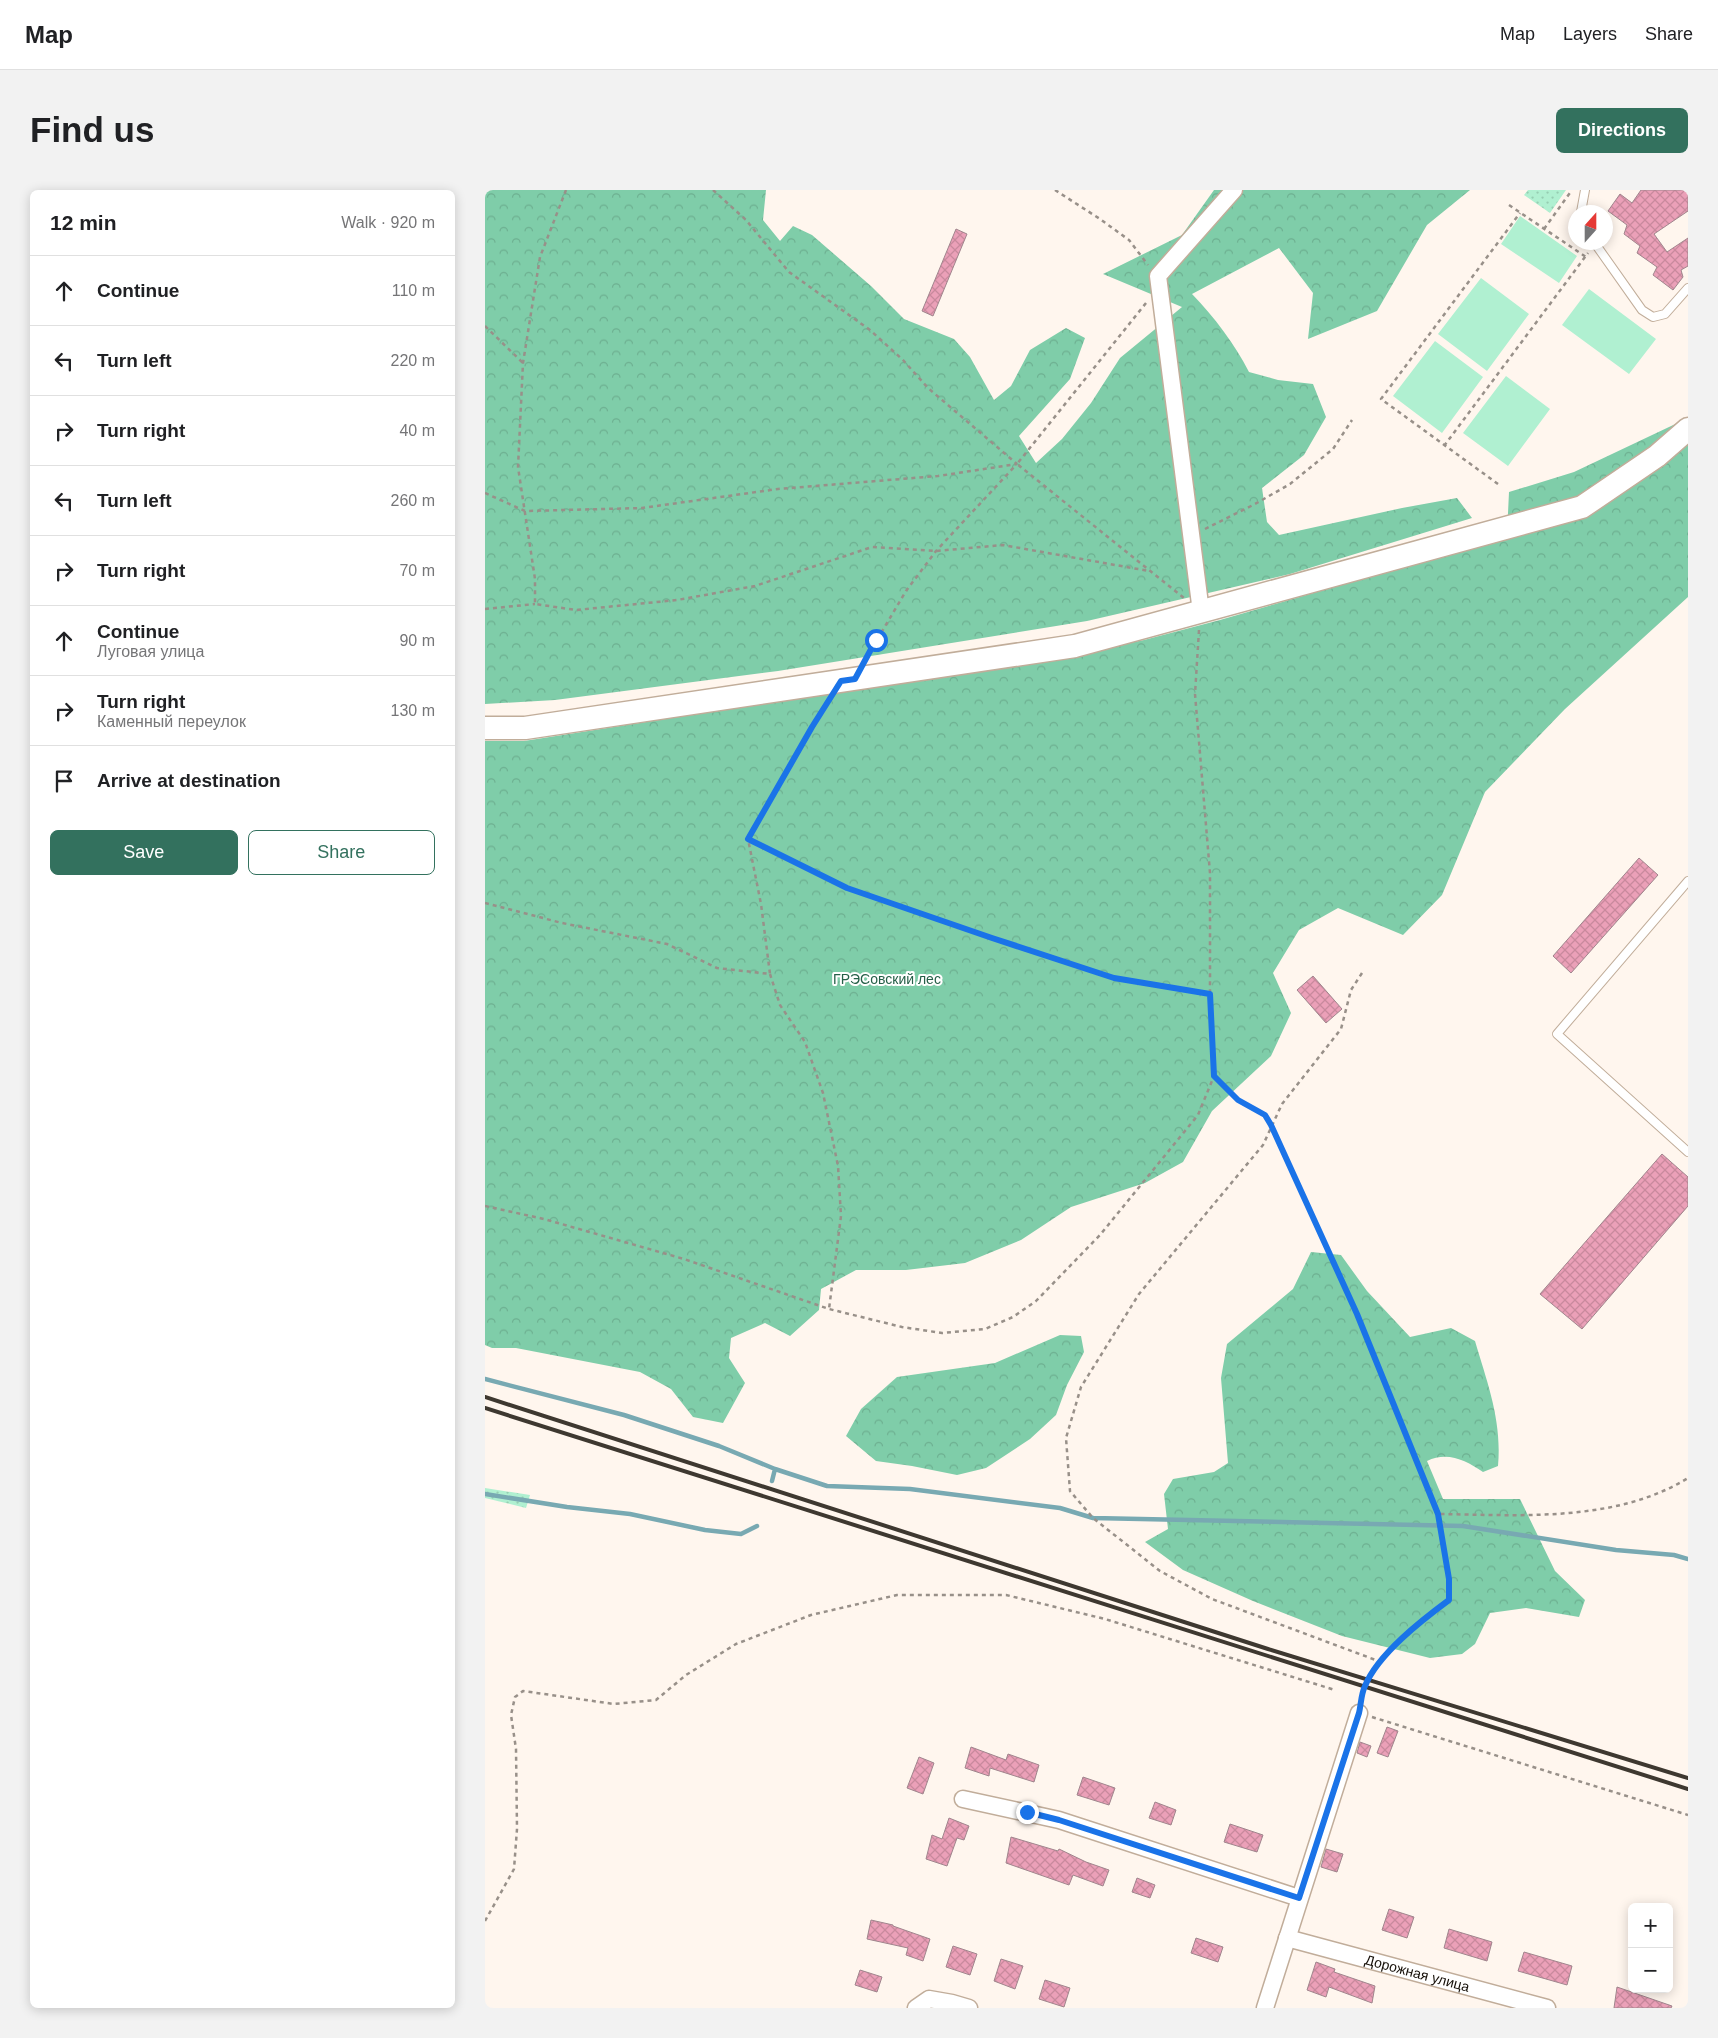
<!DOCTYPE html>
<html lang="en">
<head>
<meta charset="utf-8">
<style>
	body { margin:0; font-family:Arial,sans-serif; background:#f2f2f2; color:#202124 }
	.controls { position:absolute; right:15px; bottom:15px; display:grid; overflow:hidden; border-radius:8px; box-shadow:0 2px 12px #0003 }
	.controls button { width:45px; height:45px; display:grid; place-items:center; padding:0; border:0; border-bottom:1px solid #e0e0e0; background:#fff; color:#202124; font:25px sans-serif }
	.compass { position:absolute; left:1083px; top:15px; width:45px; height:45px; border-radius:50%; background:#fff; box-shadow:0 2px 12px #0003; rotate:21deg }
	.stop { position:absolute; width:15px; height:15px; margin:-11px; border:4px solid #1a73e8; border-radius:50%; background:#fff }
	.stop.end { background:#1a73e8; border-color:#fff; box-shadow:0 1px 5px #0008 }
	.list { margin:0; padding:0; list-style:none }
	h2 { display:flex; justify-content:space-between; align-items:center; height:65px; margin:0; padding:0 20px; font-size:21px }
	h2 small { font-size:16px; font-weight:400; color:#757577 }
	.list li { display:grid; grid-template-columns:32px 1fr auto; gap:15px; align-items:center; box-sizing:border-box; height:70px; padding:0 20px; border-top:1px solid #e0e0e0 }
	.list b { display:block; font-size:19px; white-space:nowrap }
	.list p { margin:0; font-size:16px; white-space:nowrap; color:#757577 }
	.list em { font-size:16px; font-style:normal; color:#757577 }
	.actions { display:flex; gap:10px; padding:15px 20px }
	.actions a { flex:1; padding:11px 0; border:1px solid #33715e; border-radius:8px; text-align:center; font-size:18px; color:#33715e }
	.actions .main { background:#33715e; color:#fff }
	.icon { flex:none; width:28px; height:28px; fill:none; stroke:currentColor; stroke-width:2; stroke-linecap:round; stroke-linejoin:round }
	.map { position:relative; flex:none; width:1203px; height:1818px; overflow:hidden; border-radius:8px }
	header { display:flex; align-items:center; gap:30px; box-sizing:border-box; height:70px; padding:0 25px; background:#fff; border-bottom:1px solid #e0e0e0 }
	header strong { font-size:24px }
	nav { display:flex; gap:28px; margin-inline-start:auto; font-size:18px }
	.intro { display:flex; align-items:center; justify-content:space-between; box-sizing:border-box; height:120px; padding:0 30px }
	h1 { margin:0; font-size:35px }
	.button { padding:12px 22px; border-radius:8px; background:#33715e; color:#fff; font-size:18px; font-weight:700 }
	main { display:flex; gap:30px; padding:0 30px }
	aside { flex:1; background:#fff; border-radius:8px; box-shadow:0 2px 12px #0003 }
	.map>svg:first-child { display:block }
	.grass { fill:url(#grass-dots) }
	.forest { fill:url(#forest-crowns) }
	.garden { fill:#b0f0d1 }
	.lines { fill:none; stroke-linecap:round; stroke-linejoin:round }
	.stream { stroke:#78a9b2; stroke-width:4.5 }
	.building { fill:url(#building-cross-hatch); stroke:#a0858d }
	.service-casing { stroke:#c1ad9a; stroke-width:10 }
	.minor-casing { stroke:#c1ad9a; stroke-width:19 }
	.secondary-casing { stroke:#c1ad9a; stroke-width:25 }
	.path { stroke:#989089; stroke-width:2.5; stroke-dasharray:4 4; stroke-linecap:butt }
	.service { stroke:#fff; stroke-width:8 }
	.minor { stroke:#fff; stroke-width:16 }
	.secondary { stroke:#fff; stroke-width:22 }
	.rail { stroke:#3e3830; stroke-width:4 }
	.route { stroke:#1a73e8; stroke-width:6 }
	.labels { text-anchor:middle; stroke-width:4; stroke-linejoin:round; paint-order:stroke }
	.park-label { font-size:14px; fill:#256048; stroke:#fff }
	.street-label { font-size:14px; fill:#140e07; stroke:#fff }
</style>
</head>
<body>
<header>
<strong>Map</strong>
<nav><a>Map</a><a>Layers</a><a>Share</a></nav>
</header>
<div class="intro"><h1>Find us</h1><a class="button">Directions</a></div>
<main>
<aside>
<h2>12 min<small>Walk · 920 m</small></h2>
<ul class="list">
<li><svg class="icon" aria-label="ahead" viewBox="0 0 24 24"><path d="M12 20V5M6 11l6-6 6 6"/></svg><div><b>Continue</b></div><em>110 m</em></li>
<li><svg class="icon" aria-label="left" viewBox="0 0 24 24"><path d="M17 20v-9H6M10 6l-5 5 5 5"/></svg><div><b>Turn left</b></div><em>220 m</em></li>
<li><svg class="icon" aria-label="right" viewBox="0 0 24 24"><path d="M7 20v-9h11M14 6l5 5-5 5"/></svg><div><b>Turn right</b></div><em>40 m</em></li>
<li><svg class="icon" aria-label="left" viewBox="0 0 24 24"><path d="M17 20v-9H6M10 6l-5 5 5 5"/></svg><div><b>Turn left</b></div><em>260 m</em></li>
<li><svg class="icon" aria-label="right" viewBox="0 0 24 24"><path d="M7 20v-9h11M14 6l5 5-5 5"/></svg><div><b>Turn right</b></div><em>70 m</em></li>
<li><svg class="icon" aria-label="ahead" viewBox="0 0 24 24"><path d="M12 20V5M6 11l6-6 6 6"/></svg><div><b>Continue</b><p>Луговая улица</p></div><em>90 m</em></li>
<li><svg class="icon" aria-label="right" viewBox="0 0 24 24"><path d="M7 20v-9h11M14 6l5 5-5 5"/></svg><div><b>Turn right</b><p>Каменный переулок</p></div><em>130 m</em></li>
<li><svg class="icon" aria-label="arrive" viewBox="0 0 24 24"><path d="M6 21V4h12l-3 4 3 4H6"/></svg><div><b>Arrive at destination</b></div></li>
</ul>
<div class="actions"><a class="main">Save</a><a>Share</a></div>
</aside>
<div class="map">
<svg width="1203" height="1818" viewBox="0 0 1203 1818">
	<defs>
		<pattern id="grass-dots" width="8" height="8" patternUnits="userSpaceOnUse" patternTransform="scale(1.25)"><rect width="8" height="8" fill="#b0f0d1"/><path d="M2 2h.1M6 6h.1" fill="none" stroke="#96cdb2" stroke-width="1.8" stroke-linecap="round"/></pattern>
		<pattern id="forest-crowns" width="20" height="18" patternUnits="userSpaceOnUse" patternTransform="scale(1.25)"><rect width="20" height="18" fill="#7fcda9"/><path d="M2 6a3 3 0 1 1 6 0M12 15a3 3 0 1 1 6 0" fill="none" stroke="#6daf90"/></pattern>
		<pattern id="building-cross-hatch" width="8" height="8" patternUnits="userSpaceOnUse" patternTransform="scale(1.25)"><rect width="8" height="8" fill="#eba0b8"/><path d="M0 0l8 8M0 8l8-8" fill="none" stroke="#c9899d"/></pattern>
	</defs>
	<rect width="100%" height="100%" fill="#fff6ee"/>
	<path class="grass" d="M1043,0H1081L1065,23L1039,5Z
		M0,1298L45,1305L41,1318L0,1308Z"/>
	<path class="forest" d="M0,0H281L278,30L295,51L308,36L327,45L386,96L419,129L469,149L485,167L509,210L526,196L545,160L581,138L600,148L585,189L534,246L551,273L577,249L606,213L635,168L697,117L618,84L697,45L729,0H985L942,35L892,121L823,149L828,103L794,58L707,104C730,128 749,153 764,182L793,190L828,194L841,227L819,265L777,298L782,332L794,345L917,318L972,308L987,328L805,384L602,431L293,481L70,510L0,514Z
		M1203,228V407L1080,519L1000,602L957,705L918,745L853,718L814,740L788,783L806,823L786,866L727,921L698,972L660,993L586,1017L536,1050L480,1073L421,1080H371L336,1099L334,1120L305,1146L280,1133L246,1148L244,1168L260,1193L238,1233L208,1227L186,1199L155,1182L31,1158H7L0,1155V551H39L559,470L659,450L735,430L921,376L1022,344L1024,302L1089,282Z
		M826,1062L856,1065L882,1101L925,1147L966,1138L990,1151C1003,1195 1017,1231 1013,1276L998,1282C981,1270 962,1261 942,1271L958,1309H1035L1070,1381L1100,1410L1094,1427L1041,1418L1005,1423L990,1454L977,1464L945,1468L857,1446L768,1411L698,1380L660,1352L683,1339L679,1304L688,1289L729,1282L743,1273L736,1188L742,1154L808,1099Z
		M575,1145L596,1146L599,1162L582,1195L571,1225L545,1249L501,1278L472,1285L427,1276L391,1271L361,1246L376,1219L412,1187L510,1173Z"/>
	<path class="garden" d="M1035,26L1092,66L1074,93L1016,54Z
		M996,88L1044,124L1002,181L953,144Z
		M1104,99L1171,149L1144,184L1077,135Z
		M950,151L998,187L957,243L908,206Z
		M1021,186L1065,219L1023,276L978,243Z"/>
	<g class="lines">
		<path class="stream" d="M0,1189L139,1225L234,1256L290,1279
			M287,1291L290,1279L342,1296L425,1299L575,1318L608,1328L978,1336L1131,1360L1189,1365L1203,1369
			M0,1304L82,1317L145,1324L220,1340L256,1344L272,1336"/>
	</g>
	<path class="building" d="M1156,0H1203V21L1169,44L1182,62L1203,48V76L1196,80L1198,87L1188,100L1168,85L1172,77L1152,63L1155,56L1139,44L1142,35L1123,21L1135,4L1147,13Z
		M471,39L482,44L448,126L437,121Z
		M1154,668L1173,685L1086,783L1068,766Z
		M828,786L857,819L841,833L812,800Z
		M1177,964L1203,987V1016L1097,1139L1055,1104Z
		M902,1537L913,1541L903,1567L892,1563Z
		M875,1552L886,1556L882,1567L872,1563Z
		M486,1557L521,1570L523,1564L554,1575L549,1592L505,1578L504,1586L480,1578Z
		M434,1567L449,1573L438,1604L422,1598Z
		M598,1587L630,1598L624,1615L592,1605Z
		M670,1612L691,1620L686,1635L664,1628Z
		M464,1628L484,1636L479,1650L472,1648L462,1676L441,1669L447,1645L457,1649Z
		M745,1634L778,1645L772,1662L739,1652Z
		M526,1647L573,1661L574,1659L601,1672L624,1680L618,1696L588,1685L584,1695L521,1673Z
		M841,1659L858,1664L852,1682L836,1677Z
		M652,1688L670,1695L665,1708L647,1702Z
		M904,1719L929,1727L922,1748L897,1740Z
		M386,1730L408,1735V1736L445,1749L438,1771L421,1765L423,1758L382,1749Z
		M964,1739L1007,1752L1002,1771L959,1758Z
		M711,1748L738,1757L733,1772L706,1763Z
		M468,1756L492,1764L485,1785L461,1777Z
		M1039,1762L1087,1776L1082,1795L1033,1781Z
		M516,1769L538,1776L530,1799L509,1791Z
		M831,1772L850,1779L849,1782L890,1796L887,1813L844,1797L841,1807L822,1800Z
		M375,1780L397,1787L392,1802L370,1795Z
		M560,1790L585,1798L579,1817L554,1809Z
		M1132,1797L1187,1816L1186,1818H1129Z"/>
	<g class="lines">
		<defs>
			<path id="service" d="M1096,22L1100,0
				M1109,52L1157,120L1168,127L1180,124L1203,98
				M1203,691L1072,844L1203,962"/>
			<g id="minor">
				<path d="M716,422L673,86L749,0"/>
				<path d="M478,1609L574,1630L814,1708"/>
				<path id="s1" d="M802,1748L1062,1818"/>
				<path d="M431,1818L444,1809L467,1813L484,1818"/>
				<path d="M780,1818L874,1523"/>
			</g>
			<path id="secondary" d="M0,538H40L590,456L1097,317L1172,266L1203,239"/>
		</defs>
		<use href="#service" class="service-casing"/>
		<use href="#minor" class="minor-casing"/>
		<use href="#secondary" class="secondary-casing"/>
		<path class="path" d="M81,0L55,67L38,173L33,277L50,389V414L91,420L192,410L270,396L387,357L451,361L518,355L664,381
			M228,0L261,30L304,82L385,140L418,170L443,198L532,274
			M570,0L615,29L644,50L663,75
			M1024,15L1101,67
			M1059,39L1087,0
			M661,113L532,274L699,408
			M0,136L38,173
			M959,256L1103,63
			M1013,294L896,209L1035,23
			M0,303L40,321L157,318L293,299L453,286L532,274
			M720,339L770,314L805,294L848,259L867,230
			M0,419L50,414
			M714,440L710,504L725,683V822L729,885L753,911L780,925L786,935L872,1124L953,1324
			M380,470L421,401L451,361L531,275
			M263,649L362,698L507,748L629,788L724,804
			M0,713L77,733L182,754L232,778L285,784L276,714L263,649L343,512
			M877,783L866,800L856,839L797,914L778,955L654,1104L596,1197L581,1248L585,1301L608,1328L675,1381L727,1409L896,1472
			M285,784L295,815L320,852L338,903L353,976L356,1026L344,1119
			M0,1016L59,1029L199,1069L344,1119L417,1137L457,1143L500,1139L528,1127L551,1111L615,1045L713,925L729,886
			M877,1509C885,1469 933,1433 964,1410V1389L953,1324C1034,1325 1130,1333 1203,1288
			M887,1527L1203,1625
			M0,1731L29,1679L32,1639L31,1559L26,1525L30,1507L38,1501L129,1514L171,1510L201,1485L251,1454L326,1425L412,1405H521L620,1429L850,1500"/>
		<use href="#service" class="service"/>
		<use href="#minor" class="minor"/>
		<use href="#secondary" class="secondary"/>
		<path class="rail" d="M0,1207L783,1459L1203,1588
			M0,1218L1203,1599"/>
	</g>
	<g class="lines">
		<path class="route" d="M391,450L370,489L356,491L327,537L263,649L362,698L507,748L629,788L725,804L729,886L753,910L780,925L786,935L872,1124L953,1324L964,1389V1410C937,1430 893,1464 880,1496C876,1504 876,1515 874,1523L814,1708L574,1630L542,1622"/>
	</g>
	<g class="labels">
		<g class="park-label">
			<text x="402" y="794">ГРЭСовский лес</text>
		</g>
		<g class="street-label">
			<text dy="5" stroke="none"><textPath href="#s1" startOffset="135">Дорожная улица</textPath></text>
		</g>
	</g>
</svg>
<div class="controls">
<button>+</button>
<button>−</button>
</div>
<svg class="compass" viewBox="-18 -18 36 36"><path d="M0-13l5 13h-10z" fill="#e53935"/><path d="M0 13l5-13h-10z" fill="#757577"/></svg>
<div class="stop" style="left:391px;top:450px"></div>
<div class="stop end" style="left:542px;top:1622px"></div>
</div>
</main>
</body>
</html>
